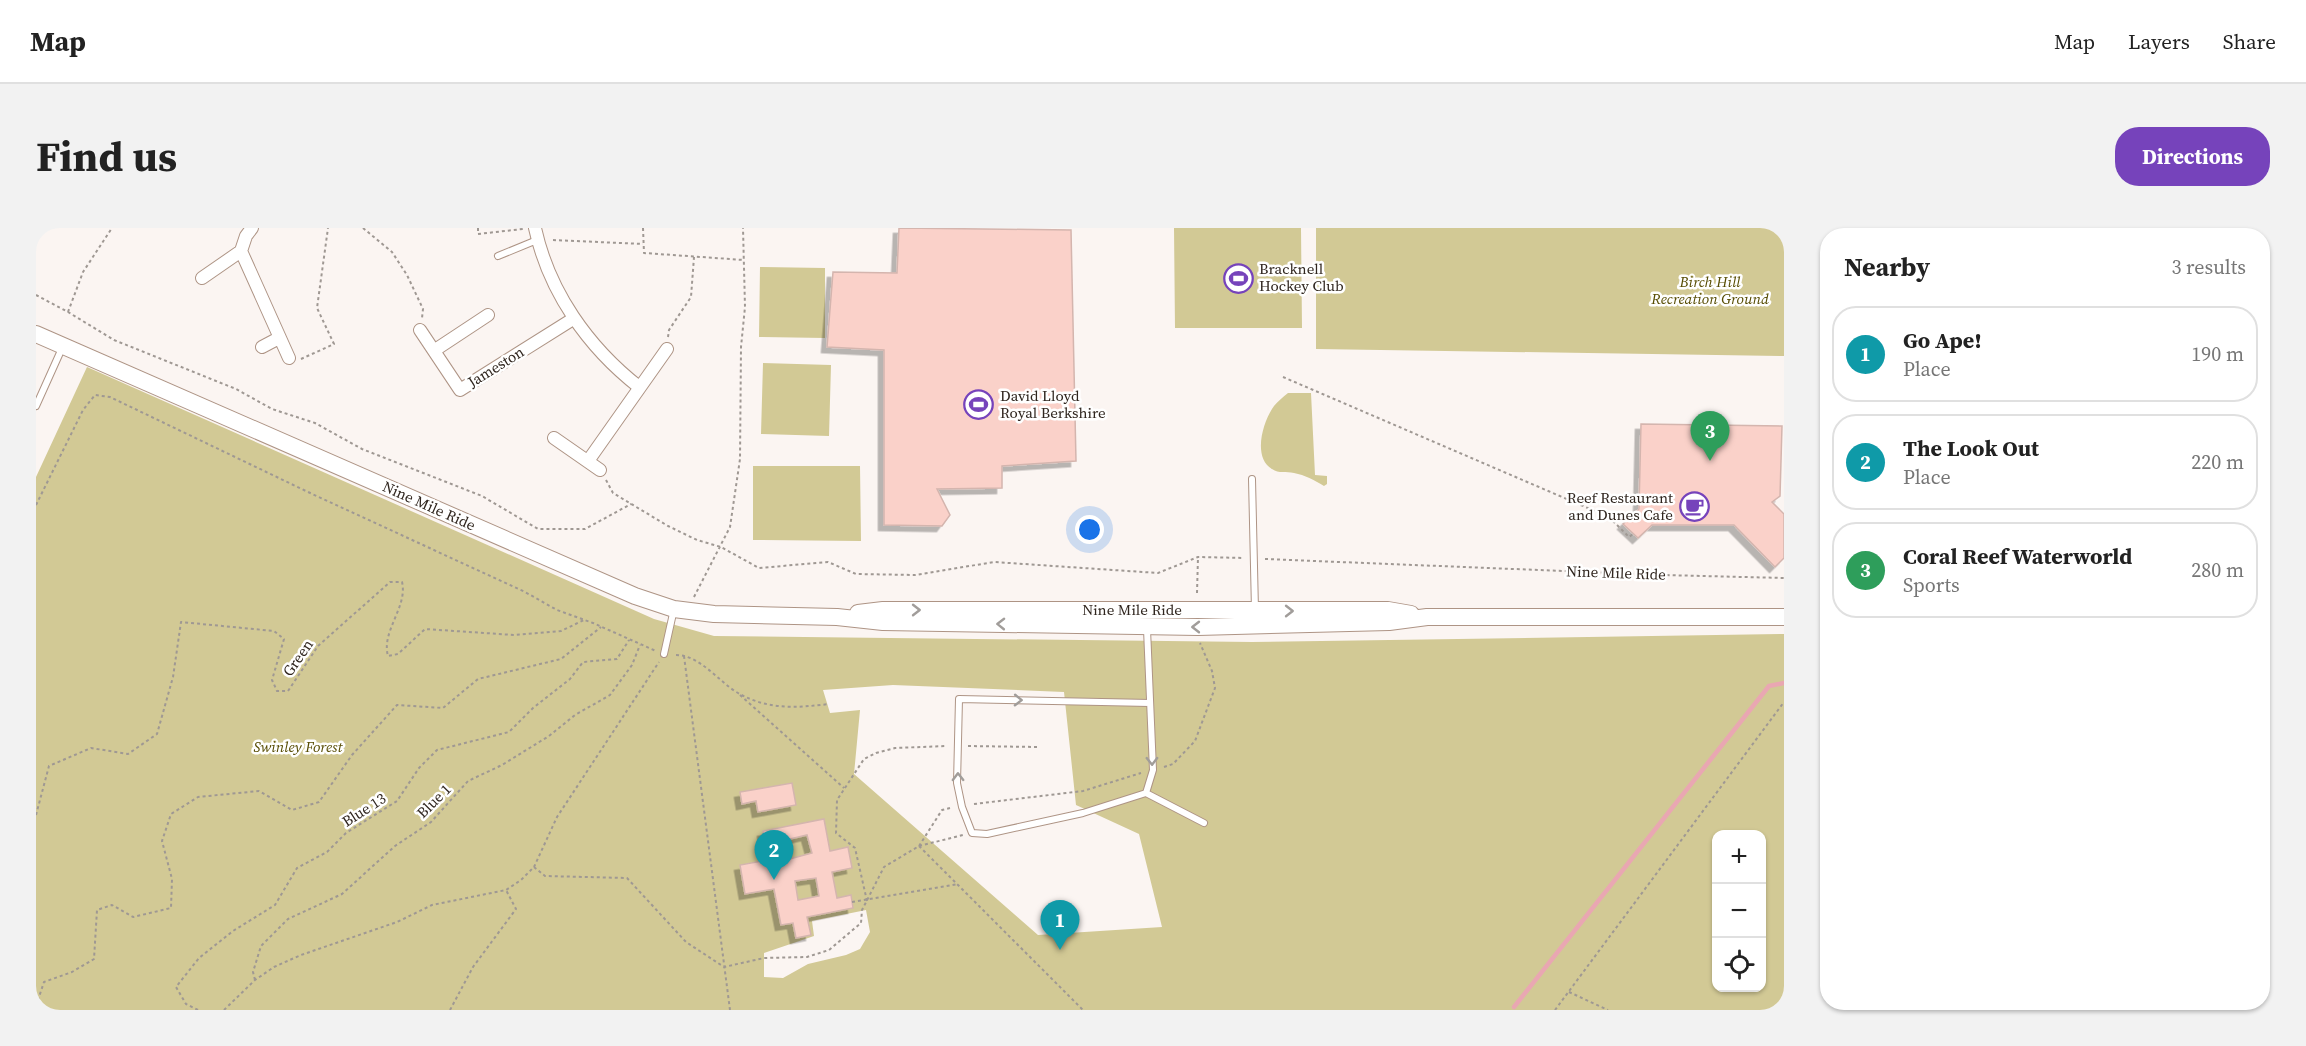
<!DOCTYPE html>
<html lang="en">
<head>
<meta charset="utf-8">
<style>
	body { margin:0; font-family:"Source Serif 4",serif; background:#f2f2f2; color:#222 }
	.controls { position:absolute; right:18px; bottom:18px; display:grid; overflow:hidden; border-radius:12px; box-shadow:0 2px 4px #0004 }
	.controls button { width:54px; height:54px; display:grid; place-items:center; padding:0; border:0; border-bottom:2px solid #e0e0e0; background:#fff; color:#222; font:30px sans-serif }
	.you { position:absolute; left:1054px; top:302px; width:21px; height:21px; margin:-15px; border:4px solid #fff; border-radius:50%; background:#1a73e8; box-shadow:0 0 0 9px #1a73e833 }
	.badge { display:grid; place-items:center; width:39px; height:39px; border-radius:50%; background:#7643bb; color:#fff; font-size:20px; font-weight:700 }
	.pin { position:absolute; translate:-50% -50px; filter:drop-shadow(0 2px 3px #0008) }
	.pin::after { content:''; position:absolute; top:32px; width:21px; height:18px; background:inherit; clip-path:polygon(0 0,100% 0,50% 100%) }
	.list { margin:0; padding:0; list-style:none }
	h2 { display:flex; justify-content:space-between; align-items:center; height:78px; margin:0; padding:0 24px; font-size:26px }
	h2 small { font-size:20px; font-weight:400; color:#767676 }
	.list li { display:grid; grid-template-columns:39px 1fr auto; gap:18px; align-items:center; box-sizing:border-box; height:96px; margin:0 12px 12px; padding:0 12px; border:2px solid #e0e0e0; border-radius:24px }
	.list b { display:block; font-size:22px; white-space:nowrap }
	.list p { margin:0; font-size:20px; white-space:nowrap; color:#767676 }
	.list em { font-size:20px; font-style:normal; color:#767676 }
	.icon { flex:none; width:33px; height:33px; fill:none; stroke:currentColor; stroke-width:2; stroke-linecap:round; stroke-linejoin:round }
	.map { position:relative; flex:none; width:1748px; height:782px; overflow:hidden; border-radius:24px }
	header { display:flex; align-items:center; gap:36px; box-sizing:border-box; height:84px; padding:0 30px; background:#fff; border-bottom:2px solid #e0e0e0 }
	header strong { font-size:28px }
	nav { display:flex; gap:33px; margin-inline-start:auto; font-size:21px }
	.intro { display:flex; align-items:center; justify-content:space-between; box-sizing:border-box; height:144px; padding:0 36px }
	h1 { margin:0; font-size:42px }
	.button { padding:15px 27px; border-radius:24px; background:#7643bb; color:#fff; font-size:21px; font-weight:700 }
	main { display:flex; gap:36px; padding:0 36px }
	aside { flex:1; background:#fff; border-radius:24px; box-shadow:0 2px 4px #0004 }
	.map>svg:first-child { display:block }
	.green { fill:#d2c995; fill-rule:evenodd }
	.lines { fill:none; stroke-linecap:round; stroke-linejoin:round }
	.stream { stroke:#e9a7b2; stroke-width:4.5 }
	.building { fill:#fad1c9; stroke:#d4b5ae; stroke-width:1.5; fill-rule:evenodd; filter:url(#shadow) }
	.service-casing { stroke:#ae9485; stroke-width:8 }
	.minor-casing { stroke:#ae9485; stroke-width:14 }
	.secondary-casing { stroke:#ae9485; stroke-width:18 }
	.path { stroke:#9f9893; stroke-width:2; stroke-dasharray:3 3; stroke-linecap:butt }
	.service { stroke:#fff; stroke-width:6 }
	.minor { stroke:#fff; stroke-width:12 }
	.secondary { stroke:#fff; stroke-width:16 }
	.oneway { stroke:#a19d9a }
	.labels { text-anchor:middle; stroke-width:5; stroke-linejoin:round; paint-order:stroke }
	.poi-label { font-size:15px; fill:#2f251e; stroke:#fff; text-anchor:start }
	.park-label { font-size:15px; font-style:italic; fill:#564b00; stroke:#fff }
	.street-label { font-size:15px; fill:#2f251e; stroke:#fff }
</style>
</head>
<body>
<header>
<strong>Map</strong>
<nav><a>Map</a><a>Layers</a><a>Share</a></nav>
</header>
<div class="intro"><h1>Find us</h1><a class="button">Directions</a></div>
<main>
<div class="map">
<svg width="1748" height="782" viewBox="0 0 1748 782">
	<defs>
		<filter id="shadow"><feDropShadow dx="-5.5" dy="5.5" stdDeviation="0" flood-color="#0004"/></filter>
	</defs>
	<rect width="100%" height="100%" fill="#fbf5f2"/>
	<path class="green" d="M1138,0H1265L1266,100H1139Z
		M1280,0H1748V128L1280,121Z
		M724,39L789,40V110L723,109Z
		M727,135L795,137L793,208L725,206Z
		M51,139L618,391L678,408L1216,414L1748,406V782H0V249ZM857,457L1028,464L1040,577L1103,606L1126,699L1002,707L818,546L824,482L794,485L787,462ZM1680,606H1726V760H1680ZM830,682L834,704L824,721L810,727L772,736L747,750L728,749V725L778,708L776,693Z
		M1252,165H1275L1279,247L1291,248V256L1288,258C1278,252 1269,247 1258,245C1250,243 1243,246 1236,241C1216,229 1227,193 1238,178C1242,173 1247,169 1252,165Z
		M717,238H824L825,313L717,312Z"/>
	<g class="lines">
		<path class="stream" d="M1478,779L1733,458L1748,455"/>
	</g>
	<path class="building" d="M863,0L1035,2L1040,233L966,238V260L901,261L914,287L906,298L848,297V122L791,119L797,44L861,45Z
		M1605,196L1746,198L1744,268L1736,274L1748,286V330L1739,339L1698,297H1616L1602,310L1587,296L1603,281Z
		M756,555L760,577L722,584L720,573L706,576L704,564Z
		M788,591L794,623L812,619L816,640L796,644L801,670L815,667L817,680L771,689L775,707L760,710L757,695L745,697L738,661L709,666L704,637L732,632L727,603ZM771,607L776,625L746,633L741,614ZM780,650L783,668L762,672L759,653Z"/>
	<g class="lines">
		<defs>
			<path id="service" d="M462,28L501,12
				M0,178L27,118
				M1216,251L1219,382
				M1111,401L1117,542L1110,565L1047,585L951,606L936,605L926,579L921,555L923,471L1114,475
				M628,426L638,381
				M1110,565L1168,595"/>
			<path id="minor" d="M216,0L210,8L205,23L253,130
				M499,0C513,64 552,119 603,159
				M166,50L205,23
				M384,102L424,162L537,91
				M226,119L243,110
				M399,122L452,87
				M518,210L564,242
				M552,233L631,121"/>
			<path id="secondary" d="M0,106L599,368L638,381L678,386L801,389L847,394L1162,399L1353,394L1391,389H1748
				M822,385L847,382H1352L1375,386"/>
		</defs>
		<use href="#service" class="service-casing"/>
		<use href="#minor" class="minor-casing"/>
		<use href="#secondary" class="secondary-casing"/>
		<path class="path" d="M327,0L356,24L371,47L387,81L386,90
			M442,0V6L487,1
			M607,0L608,25L708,32
			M517,12L607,16
			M0,67L32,84L78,112L200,161L236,181L279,195L326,221L446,268L502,301H549L595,276
			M32,84L47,44L76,0
			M632,109L633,102L655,69L658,29
			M265,131L298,116L281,80L292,0
			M1247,149L1561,284L1575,291L1593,309L1597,306
			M570,252L577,265L632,298L661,312L685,319L723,340L792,334L820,346L879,347L958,334L1122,345L1162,329L1208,330
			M0,277L47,182L59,167L74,169L272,264L489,364L521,382L557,395L620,423
			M1229,331L1627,347L1748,350
			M1161,365L1162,329
			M658,369L694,299L704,231L705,119L709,79L707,0
			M640,427C664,427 683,454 702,465C732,482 760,480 793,476
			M648,428L694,782
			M704,467L808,560
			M932,518L1003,519
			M1128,539L1137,536L1159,513L1179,460L1176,443L1164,415
			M938,576L1047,563L1105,545
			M0,587L13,538L55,520L92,526L121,506L137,449L145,394L238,403L248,411L236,452L241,463H252L282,418L354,354H366C372,379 345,403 352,428L362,426L389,401L478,407L525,403L548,392
			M883,618L1047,782
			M883,618L906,582L914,580
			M498,639L509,648L591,650L650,714L688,739L728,730L771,729L793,722L825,695L826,682L848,639L883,618L927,607
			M831,673L819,620L800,605L801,572L828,531L840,525L859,520L911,518
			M816,674L922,656
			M219,752L217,744L225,718L252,691L306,666L359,618L395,594L432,553L466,537L513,508L539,487L574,467L596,437L604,417
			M1533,764L1572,782
			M0,778L8,754L36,744L58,731L61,682L76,677L97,689L135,680L136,651L126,613L135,586L162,569L223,563L256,582L283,574L316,527L361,477L407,480L442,451L525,431L565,399
			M162,782L150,776L140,759L163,730L197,703L239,677L261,640L291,624L310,605L361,573L383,540L401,522L473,504L497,480L534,451L547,434L581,431L593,412
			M188,782L219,752L238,739L265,727L361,694L396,677L470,662L485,652L498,639L521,589L623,434
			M414,782L437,739L480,681L470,662
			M1519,782L1748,474"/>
		<use href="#service" class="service"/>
		<use href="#minor" class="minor"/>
		<use href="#secondary" class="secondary"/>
	</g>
	<defs><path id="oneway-chevron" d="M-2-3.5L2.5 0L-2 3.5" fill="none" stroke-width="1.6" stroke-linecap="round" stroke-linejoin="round" transform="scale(1.5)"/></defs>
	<g class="oneway">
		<use href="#oneway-chevron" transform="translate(880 382)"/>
		<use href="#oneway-chevron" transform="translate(1253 383)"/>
		<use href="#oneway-chevron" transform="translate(965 396) rotate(-179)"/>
		<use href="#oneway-chevron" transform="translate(1160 399) rotate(180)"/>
		<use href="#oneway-chevron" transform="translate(982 472) rotate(1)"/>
		<use href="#oneway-chevron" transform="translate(1116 533) rotate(89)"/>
		<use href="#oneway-chevron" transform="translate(922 549) rotate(-91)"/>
	</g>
	<defs>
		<symbol id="stadium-ring" viewBox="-11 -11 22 22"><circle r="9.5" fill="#fff" stroke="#7643bb" stroke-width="1.5"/><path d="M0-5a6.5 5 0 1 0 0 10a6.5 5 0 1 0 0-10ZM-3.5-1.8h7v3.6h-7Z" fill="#7643bb"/></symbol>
		<symbol id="cafe-ring" viewBox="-11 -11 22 22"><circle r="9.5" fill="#fff" stroke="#7643bb" stroke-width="1.5"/><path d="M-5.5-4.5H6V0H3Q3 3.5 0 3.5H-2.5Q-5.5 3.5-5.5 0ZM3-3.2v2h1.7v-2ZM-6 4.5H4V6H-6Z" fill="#7643bb"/></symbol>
	</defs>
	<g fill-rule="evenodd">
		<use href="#stadium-ring" x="1186" y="34" width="33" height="33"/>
		<use href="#stadium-ring" x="926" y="160" width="33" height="33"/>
		<use href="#cafe-ring" x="1642" y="262" width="33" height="33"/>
	</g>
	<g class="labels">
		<g class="poi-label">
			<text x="1223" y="46">Bracknell<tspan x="1223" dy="17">Hockey Club</tspan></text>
			<text x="964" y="173">David Lloyd<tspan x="964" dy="17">Royal Berkshire</tspan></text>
			<text x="1637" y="275" text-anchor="end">Reef Restaurant<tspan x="1637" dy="17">and Dunes Cafe</tspan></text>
		</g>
		<g class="park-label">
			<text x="1674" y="59">Birch Hill<tspan x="1674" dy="17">Recreation Ground</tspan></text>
			<text x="262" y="524">Swinley Forest</text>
		</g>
		<g class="street-label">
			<text transform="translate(460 139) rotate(-32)" y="5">Jameston</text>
			<text transform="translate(393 278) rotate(24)" y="5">Nine Mile Ride</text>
			<text transform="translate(1580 345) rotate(2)" y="5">Nine Mile Ride</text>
			<text x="1096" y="387">Nine Mile Ride</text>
			<text transform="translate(262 430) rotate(-55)" y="5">Green</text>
			<text transform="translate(398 573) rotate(-45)" y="5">Blue 1</text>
			<text transform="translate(328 582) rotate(-33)" y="5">Blue 13</text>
		</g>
	</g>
</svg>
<div class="controls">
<button>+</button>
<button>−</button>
<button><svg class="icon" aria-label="locate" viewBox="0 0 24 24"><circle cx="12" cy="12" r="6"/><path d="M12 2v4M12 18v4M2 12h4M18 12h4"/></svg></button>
</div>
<div class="you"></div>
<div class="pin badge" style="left:1024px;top:722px;background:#0f9aa8">1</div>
<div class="pin badge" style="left:738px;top:652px;background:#0f9aa8">2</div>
<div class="pin badge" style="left:1674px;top:233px;background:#2e9e5b">3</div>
</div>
<aside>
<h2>Nearby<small>3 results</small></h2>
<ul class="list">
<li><span class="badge" style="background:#0f9aa8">1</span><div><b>Go Ape!</b><p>Place</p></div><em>190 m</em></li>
<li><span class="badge" style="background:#0f9aa8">2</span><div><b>The Look Out</b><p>Place</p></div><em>220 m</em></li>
<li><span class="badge" style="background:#2e9e5b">3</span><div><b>Coral Reef Waterworld</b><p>Sports</p></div><em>280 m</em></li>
</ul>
</aside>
</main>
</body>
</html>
